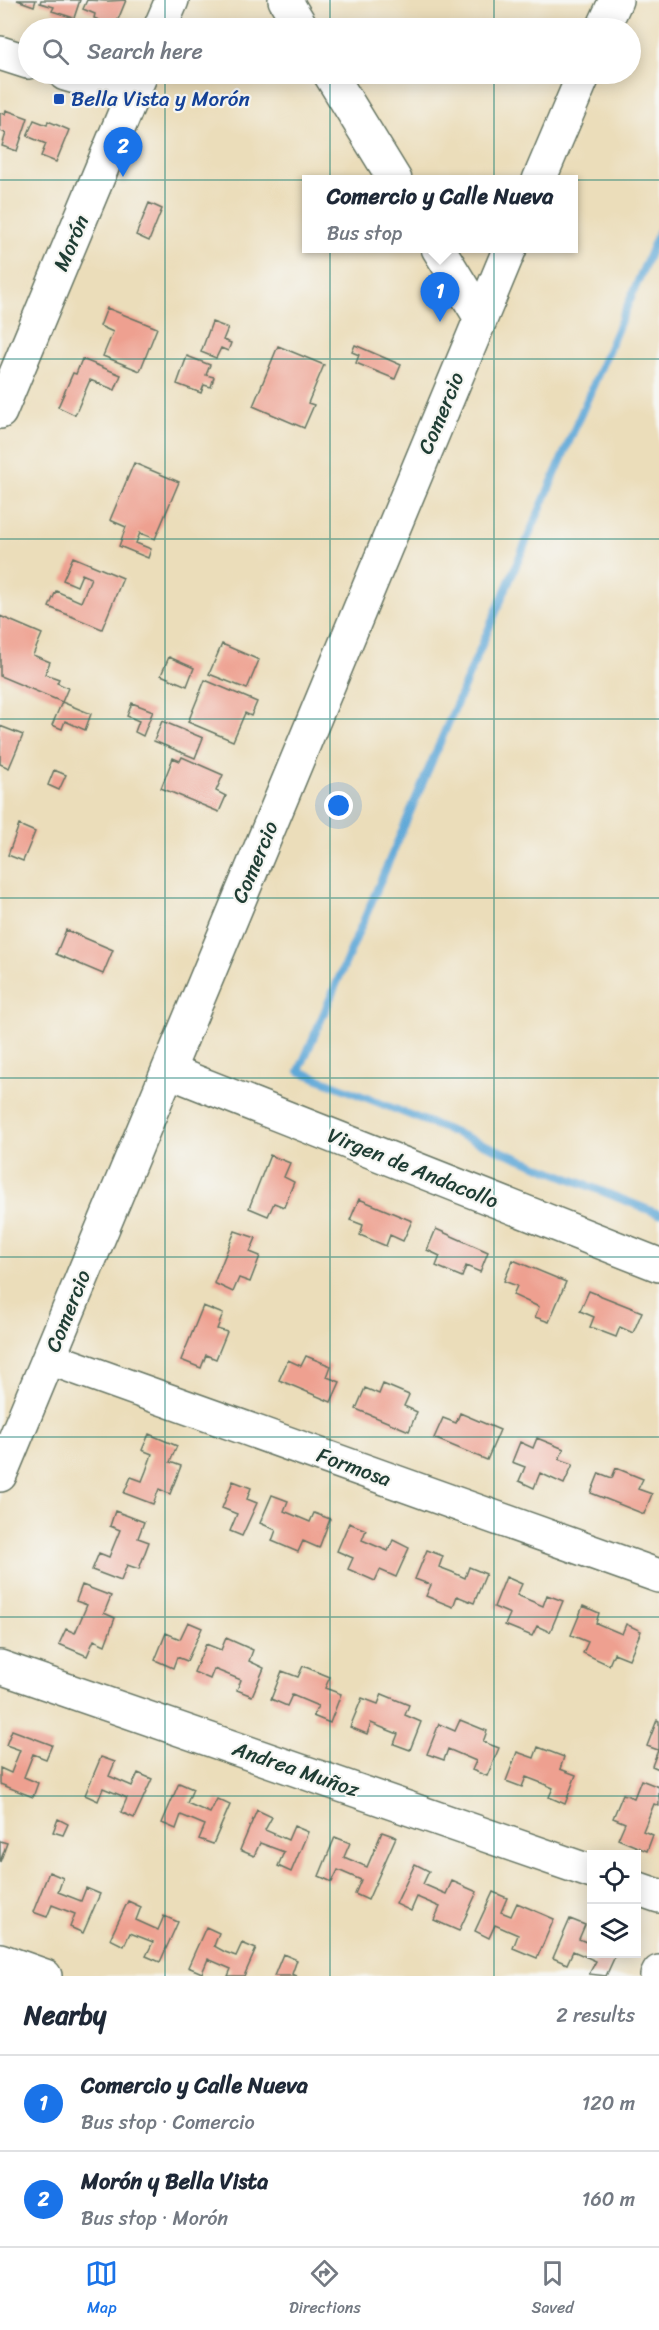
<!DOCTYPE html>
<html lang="en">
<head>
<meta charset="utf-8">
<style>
	body { margin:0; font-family:Sriracha,sans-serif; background:#f6f6f7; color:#1f2937 }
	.controls { position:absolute; right:18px; bottom:18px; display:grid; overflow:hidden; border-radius:0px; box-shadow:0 3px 15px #0003 }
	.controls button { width:54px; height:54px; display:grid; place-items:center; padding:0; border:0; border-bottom:2px solid #e0e1e3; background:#fff; color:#1f2937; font:30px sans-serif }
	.you { position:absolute; left:339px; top:806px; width:21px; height:21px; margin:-15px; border:4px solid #fff; border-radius:50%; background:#1a73e8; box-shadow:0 0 0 9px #1a73e833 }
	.badge { display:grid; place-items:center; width:39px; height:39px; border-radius:50%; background:#1a73e8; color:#fff; font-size:20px; font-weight:700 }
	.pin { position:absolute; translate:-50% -50px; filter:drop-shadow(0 2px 3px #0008) }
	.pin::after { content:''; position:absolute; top:32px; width:21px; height:18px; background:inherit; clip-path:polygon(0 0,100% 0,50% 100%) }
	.popup { position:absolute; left:302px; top:175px; width:276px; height:78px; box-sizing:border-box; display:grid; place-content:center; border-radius:0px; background:#fff; filter:drop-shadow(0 2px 4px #0005); font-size:20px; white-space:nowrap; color:#747a83 }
	.popup b { font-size:22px; color:#1f2937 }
	.popup::after { content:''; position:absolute; left:50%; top:100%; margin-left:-12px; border:12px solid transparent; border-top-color:#fff }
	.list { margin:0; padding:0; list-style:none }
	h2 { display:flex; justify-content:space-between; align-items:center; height:78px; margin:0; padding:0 24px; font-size:26px }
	h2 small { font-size:20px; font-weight:400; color:#747a83 }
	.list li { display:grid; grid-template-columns:39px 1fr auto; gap:18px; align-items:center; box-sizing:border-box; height:96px; padding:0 24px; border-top:2px solid #e0e1e3 }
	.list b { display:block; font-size:22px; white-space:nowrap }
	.list p { margin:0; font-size:20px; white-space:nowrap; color:#747a83 }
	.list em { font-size:20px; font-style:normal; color:#747a83 }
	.icon { flex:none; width:33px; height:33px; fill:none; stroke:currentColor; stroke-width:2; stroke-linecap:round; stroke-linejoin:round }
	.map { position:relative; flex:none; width:659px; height:1976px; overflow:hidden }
	.search { position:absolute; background:#fff; box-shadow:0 3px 15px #0003; left:18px; right:18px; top:18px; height:66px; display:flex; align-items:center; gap:15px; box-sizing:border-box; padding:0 21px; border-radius:33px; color:#747a83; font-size:22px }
	.sheet { height:270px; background:#fff }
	nav { display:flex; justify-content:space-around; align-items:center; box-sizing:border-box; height:84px; border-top:2px solid #e0e1e3; background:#fff; font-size:16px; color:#747a83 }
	nav a { display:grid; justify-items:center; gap:3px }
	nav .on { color:#1a73e8 }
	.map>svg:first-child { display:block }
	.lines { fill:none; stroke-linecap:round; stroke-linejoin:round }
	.stream { stroke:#61a9d8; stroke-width:8 }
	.building { fill:#eea090 }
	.street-casing { stroke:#667563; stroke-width:36 }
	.street { stroke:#fff; stroke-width:33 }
	.grid { fill:none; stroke:#0f766e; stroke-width:1.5; stroke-opacity:0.55 }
	.transit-dot { fill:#1a4fb4; stroke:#f6f6f2; stroke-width:2 }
	.labels { text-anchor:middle; stroke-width:4.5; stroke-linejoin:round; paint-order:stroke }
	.transit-label { font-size:21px; fill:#164399; stroke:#f6f6f2; text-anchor:start }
	.street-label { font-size:21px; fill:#1f3d34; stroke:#f6f6f2 }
</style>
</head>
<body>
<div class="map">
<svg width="659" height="1976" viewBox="0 0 659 1976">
	<rect width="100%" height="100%" fill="#f6f6f2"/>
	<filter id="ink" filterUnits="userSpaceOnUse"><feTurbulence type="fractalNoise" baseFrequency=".0167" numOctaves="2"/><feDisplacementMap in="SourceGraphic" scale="12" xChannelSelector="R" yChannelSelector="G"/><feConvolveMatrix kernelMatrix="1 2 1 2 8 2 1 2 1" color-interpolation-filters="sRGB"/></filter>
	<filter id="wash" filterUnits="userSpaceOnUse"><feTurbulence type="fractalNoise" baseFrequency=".008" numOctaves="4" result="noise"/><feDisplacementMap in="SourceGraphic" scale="24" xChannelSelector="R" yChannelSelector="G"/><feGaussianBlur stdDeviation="1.35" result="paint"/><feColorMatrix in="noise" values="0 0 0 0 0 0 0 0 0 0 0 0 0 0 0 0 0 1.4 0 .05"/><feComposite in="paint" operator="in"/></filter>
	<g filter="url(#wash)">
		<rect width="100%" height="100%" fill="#ebddba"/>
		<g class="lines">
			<path class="stream" d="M659,232L299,1071L659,1214"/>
		</g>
		<g id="blocks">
			<path class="building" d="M17,0H36L34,6Z
				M41,0H80L74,18L52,11L54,7L40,3Z
				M87,0L108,1L126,0L115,27L94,18L95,14L83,9Z
				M6,110L28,118L17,151L2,146L6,133L0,131V113L5,114Z
				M34,120L47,125L48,121L69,130L56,162L41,156L46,144L27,136Z
				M149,203L162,209L149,241L136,235Z
				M107,308L157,328L140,371L103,356L113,332L100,326Z
				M212,322L228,328L223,340L231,343L228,351L221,348L216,358L201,352Z
				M355,345L401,365L395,379L356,363L359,355L352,352Z
				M278,346L324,365L308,403L314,405L304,428L253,406Z
				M187,356L210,365L206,375L214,377L211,387L204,385L201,393L177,384Z
				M82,359L121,375L115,390L90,380L75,415L58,407L73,373L76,374Z
				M134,463L179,482L155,539L140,533L136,543L151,549L148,558L119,546L126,527L110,520Z
				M73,557L123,578L102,629L49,607L56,591L81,602L91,578L82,574L77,586L63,580Z
				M0,616L42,634L33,655L50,662L45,674L59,679L57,683L68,688L62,702L0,676Z
				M222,644L259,660L247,689L209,674Z
				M169,657L194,668L187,686L161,675Z
				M205,680L257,702L251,716L245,713L233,741L188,722Z
				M62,702L91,714L85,730L65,721L62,729L52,725Z
				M132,703L153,711L143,736L135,732L139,721L127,716Z
				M162,721L203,738L195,758L154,741Z
				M0,726L23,735L9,768L0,764Z
				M182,757L223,775L216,791L226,796L219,812L161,788L173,758L180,761Z
				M54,770L66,775L59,790L48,785Z
				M19,825L35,832L23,861L8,855Z
				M66,930L113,950L103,974L56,954Z
				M270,1155L290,1163L284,1177L294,1182L284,1207L274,1203L268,1216L249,1208Z
				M359,1199L412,1221L403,1241L390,1235L386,1246L360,1235L363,1225L350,1220Z
				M436,1229L488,1252L480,1272L466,1266L462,1277L436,1266L440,1256L427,1250Z
				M235,1231L256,1238L250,1252L260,1256L250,1282L239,1278L233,1292L214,1283Z
				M513,1260L566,1282L549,1322L535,1317L539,1307L513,1295L517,1286L504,1281Z
				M589,1291L642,1312L633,1333L620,1327L616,1337L590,1327L594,1317L580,1311Z
				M203,1306L223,1314L217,1329L227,1332L216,1359L206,1355L201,1368L181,1360Z
				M306,1356L331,1366L327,1377L340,1382L331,1402L279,1380L288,1360L301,1366Z
				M383,1384L409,1395L404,1406L417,1412L409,1431L356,1409L365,1388L379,1394Z
				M460,1413L500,1430L487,1460L434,1438L443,1418L456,1423Z
				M149,1434L177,1446L170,1462L181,1466L170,1494L159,1489L153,1504L124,1493L131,1477L142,1481L146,1471L152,1454L142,1450Z
				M537,1438L564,1449L559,1459L573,1464L564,1484L540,1473L534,1488L519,1481L525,1467L512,1462L520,1442L533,1448Z
				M616,1468L643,1479L638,1489L652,1494L644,1514L591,1493L599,1473L612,1478Z
				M233,1481L251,1488L247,1499L257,1503L242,1536L230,1531L237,1514L222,1508Z
				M272,1495L288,1501L284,1511L310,1522L314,1513L330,1519L319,1548L303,1541L298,1552L272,1541L276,1530L260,1523Z
				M115,1511L144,1522L138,1538L149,1542L139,1569L127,1565L121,1581L92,1570L99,1553L109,1557L120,1530L110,1526Z
				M349,1523L366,1530L362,1540L388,1551L393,1540L409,1548L396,1577L380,1570L375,1581L348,1569L353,1558L337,1551Z
				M427,1550L443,1556L439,1567L452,1572L465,1578L469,1567L486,1574L474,1603L457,1596L453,1607L426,1596L431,1585L415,1579Z
				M506,1577L522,1584L517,1595L543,1606L547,1595L563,1601L550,1632L537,1626L532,1636L505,1625L510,1614L494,1607Z
				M82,1585L111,1596L104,1613L115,1618L105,1645L94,1640L87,1656L59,1644L66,1629L75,1633L87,1605L76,1601Z
				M583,1606L599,1613L596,1623L622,1634L626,1624L641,1631L629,1659L614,1653L609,1665L583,1653L588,1642L571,1635Z
				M188,1622L202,1628L187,1661L177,1657L173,1668L155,1660L166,1633L180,1639Z
				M226,1638L253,1650L249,1661L264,1668L252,1696L237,1690L241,1680L214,1669L210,1679L194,1672L206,1644L221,1650Z
				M303,1666L330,1677L325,1688L341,1694L330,1723L313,1716L318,1706L292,1695L287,1706L271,1699L282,1671L298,1677Z
				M382,1694L409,1705L405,1715L421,1722L410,1750L394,1744L398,1734L383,1728L371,1723L367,1734L350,1727L362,1698L378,1704Z
				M460,1720L487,1731L483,1742L499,1748L487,1776L472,1770L476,1761L448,1749L444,1760L427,1754L439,1724L455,1731Z
				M657,1720L659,1721V1769L652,1766L658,1750L647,1746Z
				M12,1730L52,1745L46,1759L33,1754L24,1777L38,1783L33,1797L0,1784V1768L11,1773L20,1750L6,1745Z
				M538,1747L564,1757L560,1769L576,1775L565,1804L549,1797L553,1788L539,1782L526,1777L522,1787L506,1781L517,1752L534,1758Z
				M101,1757L115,1762L109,1776L132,1786L138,1773L152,1779L134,1818L121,1812L127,1798L103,1788L98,1801L85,1795Z
				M641,1780L659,1787V1806L654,1804L643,1831L653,1835L647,1851L618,1839L625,1823L613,1818L623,1794L634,1798Z
				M179,1783L193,1789L187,1803L210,1813L217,1799L230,1805L213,1844L199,1839L205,1825L181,1815L176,1829L162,1823Z
				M257,1810L272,1817L265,1830L288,1840L294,1826L308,1832L291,1872L278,1866L284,1852L260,1843L254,1856L240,1850Z
				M58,1819L68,1824L63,1835L53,1832Z
				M382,1832L396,1837L368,1900L355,1894L361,1880L338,1870L332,1882L319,1876L335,1837L350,1843L344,1857L367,1867Z
				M0,1841L7,1843L0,1862Z
				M415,1864L429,1871L423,1884L446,1894L452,1881L477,1892L459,1931L434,1920L440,1907L417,1897L411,1911L396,1904Z
				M49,1872L63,1878L58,1892L81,1901L86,1888L100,1894L83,1933L70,1927L75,1914L52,1905L47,1917L33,1912Z
				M493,1892L507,1898L501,1912L511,1916L517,1903L554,1919L537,1958L513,1948L518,1935L495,1925L489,1938L475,1931Z
				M128,1901L141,1907L136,1920L158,1930L164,1916L178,1922L160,1962L146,1956L153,1942L130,1933L124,1946L110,1939Z
				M570,1919L585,1925L579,1939L591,1944L592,1954H616L606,1976L589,1974L596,1961L573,1951L567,1964L553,1958Z
				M206,1927L219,1933L214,1946L225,1952L236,1956L242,1943L256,1949L244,1976H228L231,1969L208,1959L202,1973L188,1967Z
				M283,1954L297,1960L292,1974L297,1976H274Z"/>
		</g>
	</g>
	<g filter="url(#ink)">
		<use href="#blocks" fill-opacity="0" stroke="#667563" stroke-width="1.5"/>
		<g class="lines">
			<defs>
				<path id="street" d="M285,0L302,28
					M160,28L172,0
					M603,28L616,0
					M0,53L28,62
					M65,74L133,94
					M330,74L395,180
					M539,180L584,74
					M438,248L481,318
					M0,412L141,74
					M168,1071L659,1265
					M49,1358L659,1576
					M0,1475L510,248
					M0,1667L592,1872
					M636,1888L659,1896
					M0,1960L45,1976
					M657,1976L659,1972"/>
			</defs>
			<use href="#street" class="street-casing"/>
			<use href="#street" class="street"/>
		</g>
	</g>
	<path class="grid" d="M165,0V28M330,0V28M494,0V28M165,74V1976M330,74V1976M494,74V1976M0,180H659M0,359H659M0,539H659M0,719H659M0,898H659M0,1078H659M0,1257H659M0,1437H659M0,1617H659M0,1796H659"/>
	<rect class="transit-dot" x="53" y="93" width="12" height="12" rx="3"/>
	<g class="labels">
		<g class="transit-label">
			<text x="71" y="106">Bella Vista y Morón</text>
		</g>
		<g class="street-label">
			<text transform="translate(71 243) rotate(-67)" y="7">Morón</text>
			<text transform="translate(441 413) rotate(-67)" y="7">Comercio</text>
			<text transform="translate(255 862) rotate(-67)" y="7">Comercio</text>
			<text transform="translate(413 1168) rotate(22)" y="7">Virgen de Andacollo</text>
			<text transform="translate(68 1311) rotate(-68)" y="7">Comercio</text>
			<text transform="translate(354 1467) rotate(20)" y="7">Formosa</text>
			<text transform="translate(296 1769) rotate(19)" y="7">Andrea Muñoz</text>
		</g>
	</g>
</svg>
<div class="controls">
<button><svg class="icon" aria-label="locate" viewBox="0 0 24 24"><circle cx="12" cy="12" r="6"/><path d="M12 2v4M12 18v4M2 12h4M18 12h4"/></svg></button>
<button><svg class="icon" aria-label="layers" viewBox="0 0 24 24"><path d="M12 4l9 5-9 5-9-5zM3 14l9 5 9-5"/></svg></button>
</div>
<div class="you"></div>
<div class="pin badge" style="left:440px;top:322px">1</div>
<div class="popup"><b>Comercio y Calle Nueva</b>Bus stop</div>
<div class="pin badge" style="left:123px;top:177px">2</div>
<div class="search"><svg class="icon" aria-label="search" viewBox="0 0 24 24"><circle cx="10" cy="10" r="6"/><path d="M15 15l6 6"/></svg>Search here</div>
</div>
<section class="sheet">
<h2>Nearby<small>2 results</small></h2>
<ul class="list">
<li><span class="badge">1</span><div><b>Comercio y Calle Nueva</b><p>Bus stop · Comercio</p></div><em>120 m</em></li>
<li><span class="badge">2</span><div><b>Morón y Bella Vista</b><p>Bus stop · Morón</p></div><em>160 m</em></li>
</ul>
</section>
<nav>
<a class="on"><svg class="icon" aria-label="map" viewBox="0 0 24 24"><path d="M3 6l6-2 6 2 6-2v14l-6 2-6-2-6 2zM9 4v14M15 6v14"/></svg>Map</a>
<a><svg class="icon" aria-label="directions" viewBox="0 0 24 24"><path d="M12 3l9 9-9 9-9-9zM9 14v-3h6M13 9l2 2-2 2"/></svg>Directions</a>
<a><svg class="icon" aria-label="saved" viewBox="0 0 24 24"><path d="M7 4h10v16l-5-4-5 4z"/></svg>Saved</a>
</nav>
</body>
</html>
